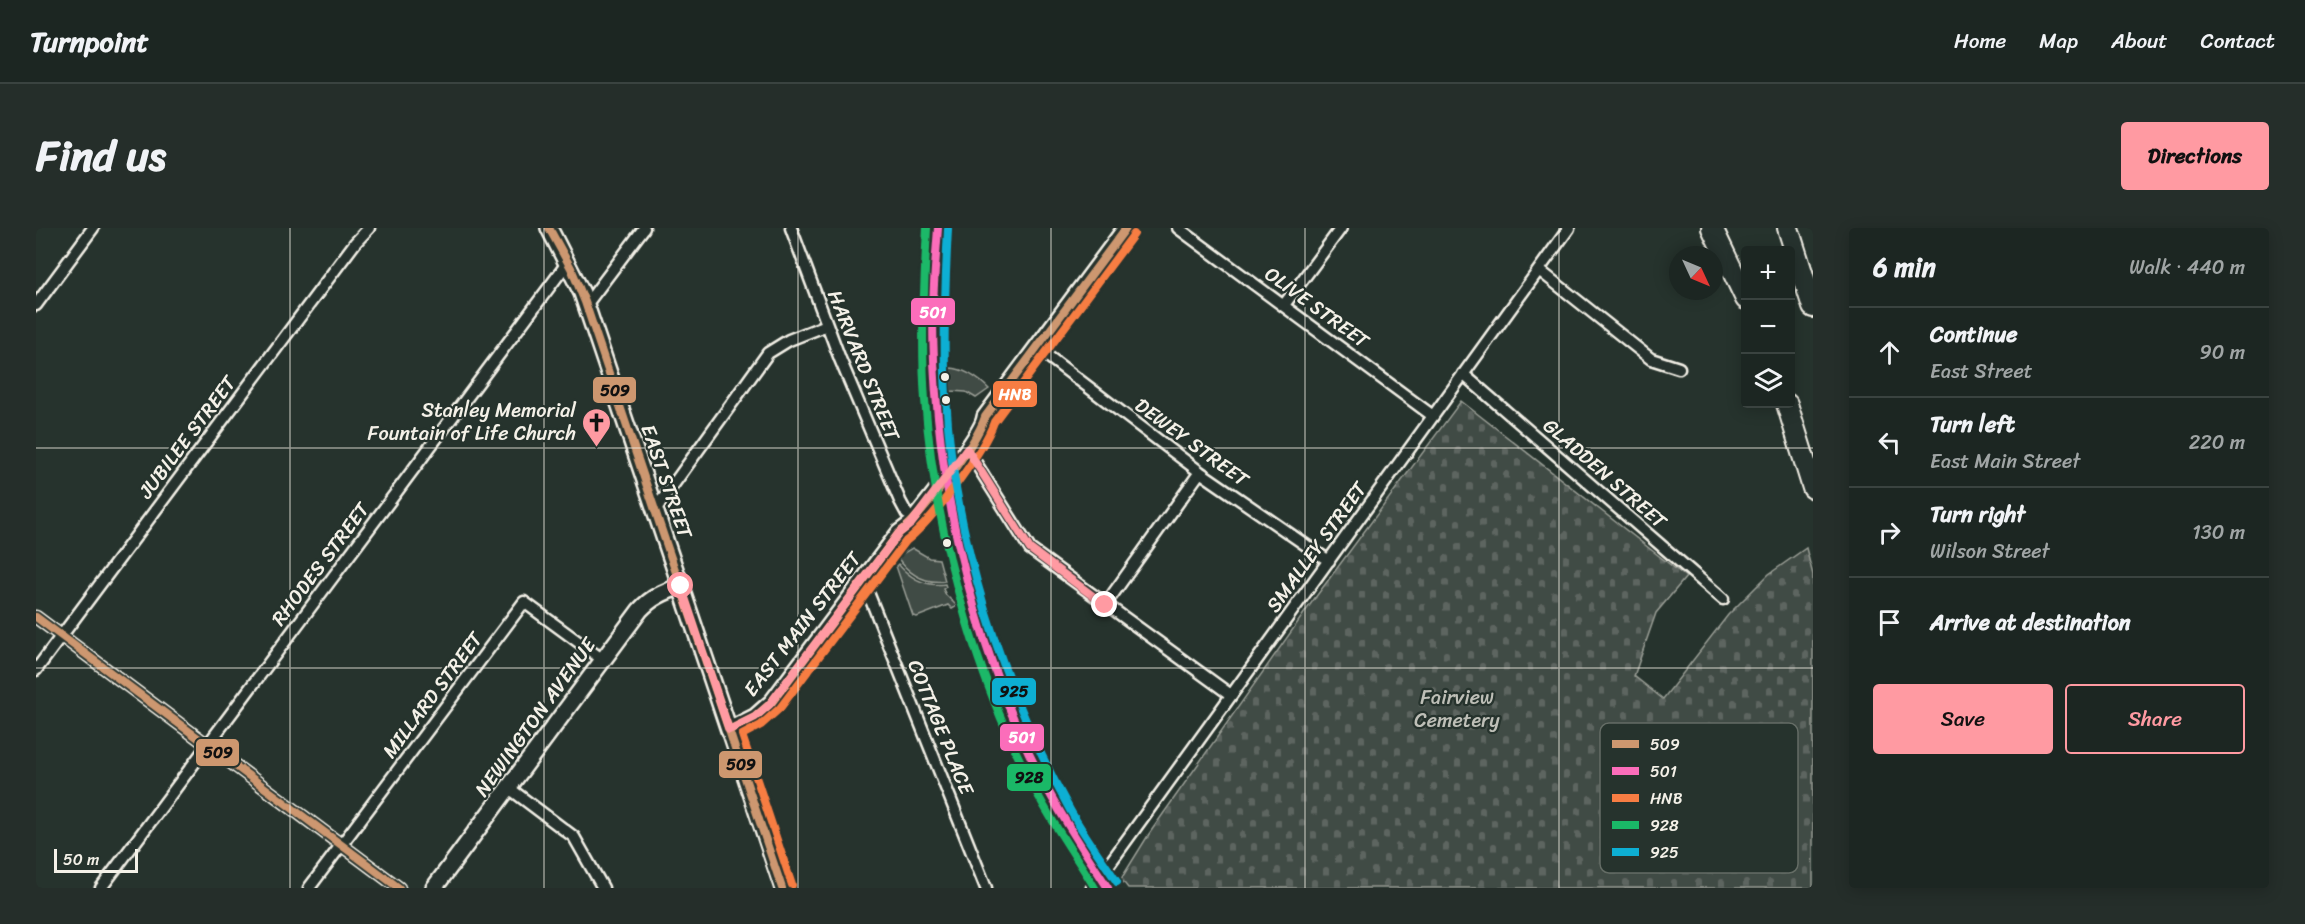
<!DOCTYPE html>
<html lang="en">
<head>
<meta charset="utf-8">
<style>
	body { margin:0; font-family:Sriracha,sans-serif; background:#252e2a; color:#f1f3f6 }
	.controls { position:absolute; right:18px; top:18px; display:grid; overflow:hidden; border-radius:6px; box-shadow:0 3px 15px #0003 }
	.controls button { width:54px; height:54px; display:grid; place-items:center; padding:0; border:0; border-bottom:2px solid #3a4340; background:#1c2622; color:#f1f3f6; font:30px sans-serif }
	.compass { position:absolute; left:1633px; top:18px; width:54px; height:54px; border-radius:50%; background:#1c2622; box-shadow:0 3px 15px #0003; rotate:134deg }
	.scale { position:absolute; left:18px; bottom:15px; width:84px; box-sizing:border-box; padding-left:6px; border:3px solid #f4f1e8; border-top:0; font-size:16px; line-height:21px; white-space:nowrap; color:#f4f1e8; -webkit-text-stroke:4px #26332d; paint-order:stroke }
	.stop { position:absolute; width:18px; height:18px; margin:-14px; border:4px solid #ff9aa2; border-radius:50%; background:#fff }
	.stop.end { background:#ff9aa2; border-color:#fff; box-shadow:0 2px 6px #0008 }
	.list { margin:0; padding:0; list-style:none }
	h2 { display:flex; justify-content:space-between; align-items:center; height:78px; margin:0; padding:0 24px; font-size:26px }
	h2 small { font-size:20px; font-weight:400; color:#a0a5a5 }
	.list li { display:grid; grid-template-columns:39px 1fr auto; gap:18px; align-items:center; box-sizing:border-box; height:90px; padding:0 24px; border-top:2px solid #3a4340 }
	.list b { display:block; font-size:22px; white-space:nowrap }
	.list p { margin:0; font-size:20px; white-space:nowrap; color:#a0a5a5 }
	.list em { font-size:20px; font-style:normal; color:#a0a5a5 }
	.actions { display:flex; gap:12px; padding:18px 24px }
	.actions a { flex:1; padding:14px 0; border:2px solid #ff9aa2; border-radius:6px; text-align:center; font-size:21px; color:#ff9aa2 }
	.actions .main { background:#ff9aa2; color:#111 }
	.icon { flex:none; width:33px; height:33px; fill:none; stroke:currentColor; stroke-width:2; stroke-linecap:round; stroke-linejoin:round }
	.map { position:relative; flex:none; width:1777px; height:660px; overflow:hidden; border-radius:6px }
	header { display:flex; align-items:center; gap:36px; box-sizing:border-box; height:84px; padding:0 30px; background:#1c2622; border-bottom:2px solid #3a4340 }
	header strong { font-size:28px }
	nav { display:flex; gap:33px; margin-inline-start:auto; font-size:21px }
	.intro { display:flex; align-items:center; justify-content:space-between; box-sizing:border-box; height:144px; padding:0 36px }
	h1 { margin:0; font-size:42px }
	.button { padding:15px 27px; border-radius:6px; background:#ff9aa2; color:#111; font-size:21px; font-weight:700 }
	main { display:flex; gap:36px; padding:0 36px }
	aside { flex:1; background:#1c2622; border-radius:6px; box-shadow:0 3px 15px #0003 }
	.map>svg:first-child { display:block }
	.green { fill:#414b45; stroke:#9a9e96; stroke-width:1.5 }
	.cemetery { fill:url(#cemetery-stones); stroke:#9a9e96; stroke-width:1.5 }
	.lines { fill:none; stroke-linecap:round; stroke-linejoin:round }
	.minor-casing { stroke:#f4f1e8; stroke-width:15 }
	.tertiary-casing { stroke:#f4f1e8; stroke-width:18 }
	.secondary-casing { stroke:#f4f1e8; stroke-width:20 }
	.motorway-casing { stroke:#f4f1e8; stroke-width:24 }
	.minor { stroke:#26332d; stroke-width:10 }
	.tertiary { stroke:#26332d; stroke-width:14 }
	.secondary { stroke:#26332d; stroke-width:15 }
	.motorway { stroke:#26332d; stroke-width:20 }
	.bus-1-casing { stroke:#26332d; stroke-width:12 }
	.bus-2-casing { stroke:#26332d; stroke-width:12 }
	.bus-3-casing { stroke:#26332d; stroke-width:12 }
	.bus-4-casing { stroke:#26332d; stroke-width:12 }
	.bus-5-casing { stroke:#26332d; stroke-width:12 }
	.bus-1 { stroke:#cd976f; stroke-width:8 }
	.bus-2 { stroke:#fb6dba; stroke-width:8 }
	.bus-3 { stroke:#f77d43; stroke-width:8 }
	.bus-4 { stroke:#1ab867; stroke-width:8 }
	.bus-5 { stroke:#0dafd3; stroke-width:8 }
	.route { stroke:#ff9aa2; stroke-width:8 }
	.grid { fill:none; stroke:#f4f1e8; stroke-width:1.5; stroke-opacity:0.55 }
	.bus-dot { fill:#f4f1e8; stroke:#26332d; stroke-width:2 }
	.labels { text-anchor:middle; stroke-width:4.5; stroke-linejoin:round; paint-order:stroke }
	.street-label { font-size:20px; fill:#f4f1e8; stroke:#26332d }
	.poi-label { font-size:20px; fill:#f4f1e8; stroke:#26332d; text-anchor:end }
	.park-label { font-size:20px; fill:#bebfb7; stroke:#26332d }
	.key { fill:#26332d; stroke:#646c65; stroke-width:1.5 }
	.key-label { font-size:16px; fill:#f4f1e8 }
	.line-badge { stroke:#26332d; stroke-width:2 }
	.badge-label { font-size:16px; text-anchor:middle; font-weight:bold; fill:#fff }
	.pale-badge-label { font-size:16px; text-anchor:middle; font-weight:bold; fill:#111 }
</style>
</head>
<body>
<header>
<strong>Turnpoint</strong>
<nav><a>Home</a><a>Map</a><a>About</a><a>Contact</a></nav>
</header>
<div class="intro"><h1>Find us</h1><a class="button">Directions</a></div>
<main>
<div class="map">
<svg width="1777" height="660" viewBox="0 0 1777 660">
	<defs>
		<pattern id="cemetery-stones" width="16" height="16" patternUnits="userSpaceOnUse" patternTransform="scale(1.5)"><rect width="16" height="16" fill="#414b45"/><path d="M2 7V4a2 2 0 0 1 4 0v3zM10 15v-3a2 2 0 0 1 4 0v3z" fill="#5d6560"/></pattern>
	</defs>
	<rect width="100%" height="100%" fill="#26332d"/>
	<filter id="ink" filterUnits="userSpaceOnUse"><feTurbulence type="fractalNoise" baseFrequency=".0167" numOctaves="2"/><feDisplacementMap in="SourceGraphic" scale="12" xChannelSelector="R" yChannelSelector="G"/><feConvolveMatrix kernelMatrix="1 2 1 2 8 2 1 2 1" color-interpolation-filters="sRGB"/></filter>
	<g filter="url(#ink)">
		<path class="green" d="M914,140C930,141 942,150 953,161L940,170L930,164L915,163Z
			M876,320L893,330L903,331L909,353C888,356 872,345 861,329Z
			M862,336C874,350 890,359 909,356L910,359L907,361L910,367L921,378L916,381L912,377L881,389L877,388L860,338Z"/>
		<path class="cemetery" d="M1425,173L1650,349L1620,385L1598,448L1627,471L1692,387L1733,346L1770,320L1777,347V660H1092L1085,651L1113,606L1276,374Z"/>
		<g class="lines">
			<defs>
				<path id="minor" d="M755,0L804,131L864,273L871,286
					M1142,0L1397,188
					M1503,42L1615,131L1643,140
					M0,77L57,0
					M550,77L608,0
					M1248,77L1305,0
					M1001,120L1164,244L1293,333
					M1427,146L1687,371
					M931,221L994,321L1195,467
					M619,282L732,125L753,112L791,97
					M827,352L950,660
					M1069,377L1164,244
					M0,389L363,660
					M0,442L319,15L333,0
					M473,560L538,609L567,660
					M65,660L532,34
					M273,660L488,374L567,432
					M1056,660L1533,0"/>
				<path id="tertiary" d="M693,502L746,660"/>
				<path id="secondary" d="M513,0L546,65L693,502L719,489L736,474L863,305L875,296C889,277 947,207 949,189L1090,0
					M398,660L604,382C616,369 628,364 645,358"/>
				<path id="motorway" d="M1676,0L1710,71
					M1752,0L1777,79
					M1751,176L1777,260"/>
			</defs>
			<use href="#minor" class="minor-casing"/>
			<use href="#tertiary" class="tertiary-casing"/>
			<use href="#secondary" class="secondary-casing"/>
			<use href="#motorway" class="motorway-casing"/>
			<use href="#minor" class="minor"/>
			<use href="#tertiary" class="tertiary"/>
			<use href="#secondary" class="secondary"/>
			<use href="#motorway" class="motorway"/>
			<defs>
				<path id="bus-1" d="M513,0L535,40L549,74L746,660
					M0,389L363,660
					M693,502L719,489L736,474L863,305C887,287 939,218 949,189L1090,0"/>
				<path id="bus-2" d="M902,0C900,29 897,58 897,86C897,232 927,377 986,510C1009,563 1041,612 1072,660"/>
				<path id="bus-3" d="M756,657L706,507L725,497L744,480L870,313C895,294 948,223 958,194L1098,6"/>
				<path id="bus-4" d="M891,0C888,58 885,115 889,172C900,314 944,473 1018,595C1031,617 1046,638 1059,660"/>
				<path id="bus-5" d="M912,1C909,57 907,112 910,168C917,309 966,459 1034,582C1048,607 1065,630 1081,654"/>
			</defs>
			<use href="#bus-1" class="bus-1-casing"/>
			<use href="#bus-2" class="bus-2-casing"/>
			<use href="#bus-3" class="bus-3-casing"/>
			<use href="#bus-4" class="bus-4-casing"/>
			<use href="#bus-5" class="bus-5-casing"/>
			<use href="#bus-1" class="bus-1"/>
			<use href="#bus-2" class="bus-2"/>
			<use href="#bus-3" class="bus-3"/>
			<use href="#bus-4" class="bus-4"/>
			<use href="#bus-5" class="bus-5"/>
		</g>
	</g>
	<g class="lines" filter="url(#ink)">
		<path class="route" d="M645,358L693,502L719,489L733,477L863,305L875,296L931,221L994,321L1069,377"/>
	</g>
	<path class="grid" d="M254,0V660M508,0V660M762,0V660M1015,0V660M1269,0V660M1523,0V660M0,220H1777M0,440H1777"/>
	<defs>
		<symbol id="church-pin" viewBox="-11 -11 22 30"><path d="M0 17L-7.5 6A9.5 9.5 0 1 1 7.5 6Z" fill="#ff9aa2" stroke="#26332d"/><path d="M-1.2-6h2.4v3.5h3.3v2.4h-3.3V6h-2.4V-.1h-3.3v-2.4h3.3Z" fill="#111"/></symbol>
	</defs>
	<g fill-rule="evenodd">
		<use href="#church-pin" x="544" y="178" width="33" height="45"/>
	</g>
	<g class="bus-dot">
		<circle cx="909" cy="149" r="5"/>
		<circle cx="910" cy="172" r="5"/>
		<circle cx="911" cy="315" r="5"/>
	</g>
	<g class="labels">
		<g class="street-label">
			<text transform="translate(1281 79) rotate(36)" y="7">OLIVE STREET</text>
			<text transform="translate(828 137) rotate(68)" y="7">HARVARD STREET</text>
			<text transform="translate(151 209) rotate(-53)" y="7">JUBILEE STREET</text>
			<text transform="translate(1156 214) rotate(36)" y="7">DEWEY STREET</text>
			<text transform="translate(1569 245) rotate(41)" y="7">GLADDEN STREET</text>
			<text transform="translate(631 253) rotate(71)" y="7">EAST STREET</text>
			<text transform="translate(1280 319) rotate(-54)" y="7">SMALLEY STREET</text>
			<text transform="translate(284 336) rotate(-53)" y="7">RHODES STREET</text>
			<text transform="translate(766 396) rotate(-52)" y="7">EAST MAIN STREET</text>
			<text transform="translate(396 467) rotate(-53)" y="7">MILLARD STREET</text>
			<text transform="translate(499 489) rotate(-54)" y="7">NEWINGTON AVENUE</text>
			<text transform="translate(905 499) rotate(68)" y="7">COTTAGE PLACE</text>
		</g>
		<g class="poi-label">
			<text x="540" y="189">Stanley Memorial<tspan x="540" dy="23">Fountain of Life Church</tspan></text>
		</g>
		<g class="park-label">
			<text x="1421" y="476">Fairview<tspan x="1421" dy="23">Cemetery</tspan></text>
		</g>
	</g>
	<rect x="1564" y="495" width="198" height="150" rx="9" class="key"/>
	<rect x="1576" y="512" width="27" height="8" fill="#cd976f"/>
	<rect x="1576" y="539" width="27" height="8" fill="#fb6dba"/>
	<rect x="1576" y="566" width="27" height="8" fill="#f77d43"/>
	<rect x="1576" y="593" width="27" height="8" fill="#1ab867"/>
	<rect x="1576" y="620" width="27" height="8" fill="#0dafd3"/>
	<g class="key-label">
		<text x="1614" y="522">509</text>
		<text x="1614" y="549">501</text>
		<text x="1614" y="576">HNB</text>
		<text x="1614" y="603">928</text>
		<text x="1614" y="630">925</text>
	</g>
	<g class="line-badge">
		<rect x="874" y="69" width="46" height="29" rx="6" fill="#fb6dba"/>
		<rect x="556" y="148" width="45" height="28" rx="6" fill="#cd976f"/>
		<rect x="956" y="152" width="46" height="28" rx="6" fill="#f77d43"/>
		<rect x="955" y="449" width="46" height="29" rx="6" fill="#0dafd3"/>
		<rect x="963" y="495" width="46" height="29" rx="6" fill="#fb6dba"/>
		<rect x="159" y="510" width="45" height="29" rx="6" fill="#cd976f"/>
		<rect x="682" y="522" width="45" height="29" rx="6" fill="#cd976f"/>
		<rect x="970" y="535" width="46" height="29" rx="6" fill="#1ab867"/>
	</g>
	<g class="badge-label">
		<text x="897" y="90">501</text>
		<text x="979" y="172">HNB</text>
		<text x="986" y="515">501</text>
	</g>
	<g class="pale-badge-label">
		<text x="579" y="168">509</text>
		<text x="978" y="469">925</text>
		<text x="182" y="530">509</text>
		<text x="705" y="542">509</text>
		<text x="993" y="555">928</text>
	</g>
</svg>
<div class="controls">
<button>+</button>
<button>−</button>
<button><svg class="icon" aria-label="layers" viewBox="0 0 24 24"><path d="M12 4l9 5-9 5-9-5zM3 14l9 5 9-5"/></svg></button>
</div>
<svg class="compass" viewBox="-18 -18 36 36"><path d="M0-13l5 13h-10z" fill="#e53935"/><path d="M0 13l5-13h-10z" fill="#a0a5a5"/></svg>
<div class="scale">50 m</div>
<div class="stop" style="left:645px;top:358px"></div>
<div class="stop end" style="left:1069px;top:377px"></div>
</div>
<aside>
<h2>6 min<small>Walk · 440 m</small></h2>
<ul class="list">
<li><svg class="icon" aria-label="ahead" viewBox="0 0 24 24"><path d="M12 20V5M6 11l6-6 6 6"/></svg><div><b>Continue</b><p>East Street</p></div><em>90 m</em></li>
<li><svg class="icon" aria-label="left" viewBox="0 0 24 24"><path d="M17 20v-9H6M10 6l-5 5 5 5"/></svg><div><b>Turn left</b><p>East Main Street</p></div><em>220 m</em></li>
<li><svg class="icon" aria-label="right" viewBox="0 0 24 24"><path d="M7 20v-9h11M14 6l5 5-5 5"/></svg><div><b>Turn right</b><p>Wilson Street</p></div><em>130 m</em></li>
<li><svg class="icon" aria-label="arrive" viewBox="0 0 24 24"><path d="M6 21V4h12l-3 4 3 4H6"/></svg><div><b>Arrive at destination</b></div></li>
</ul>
<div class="actions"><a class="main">Save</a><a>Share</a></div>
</aside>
</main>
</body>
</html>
